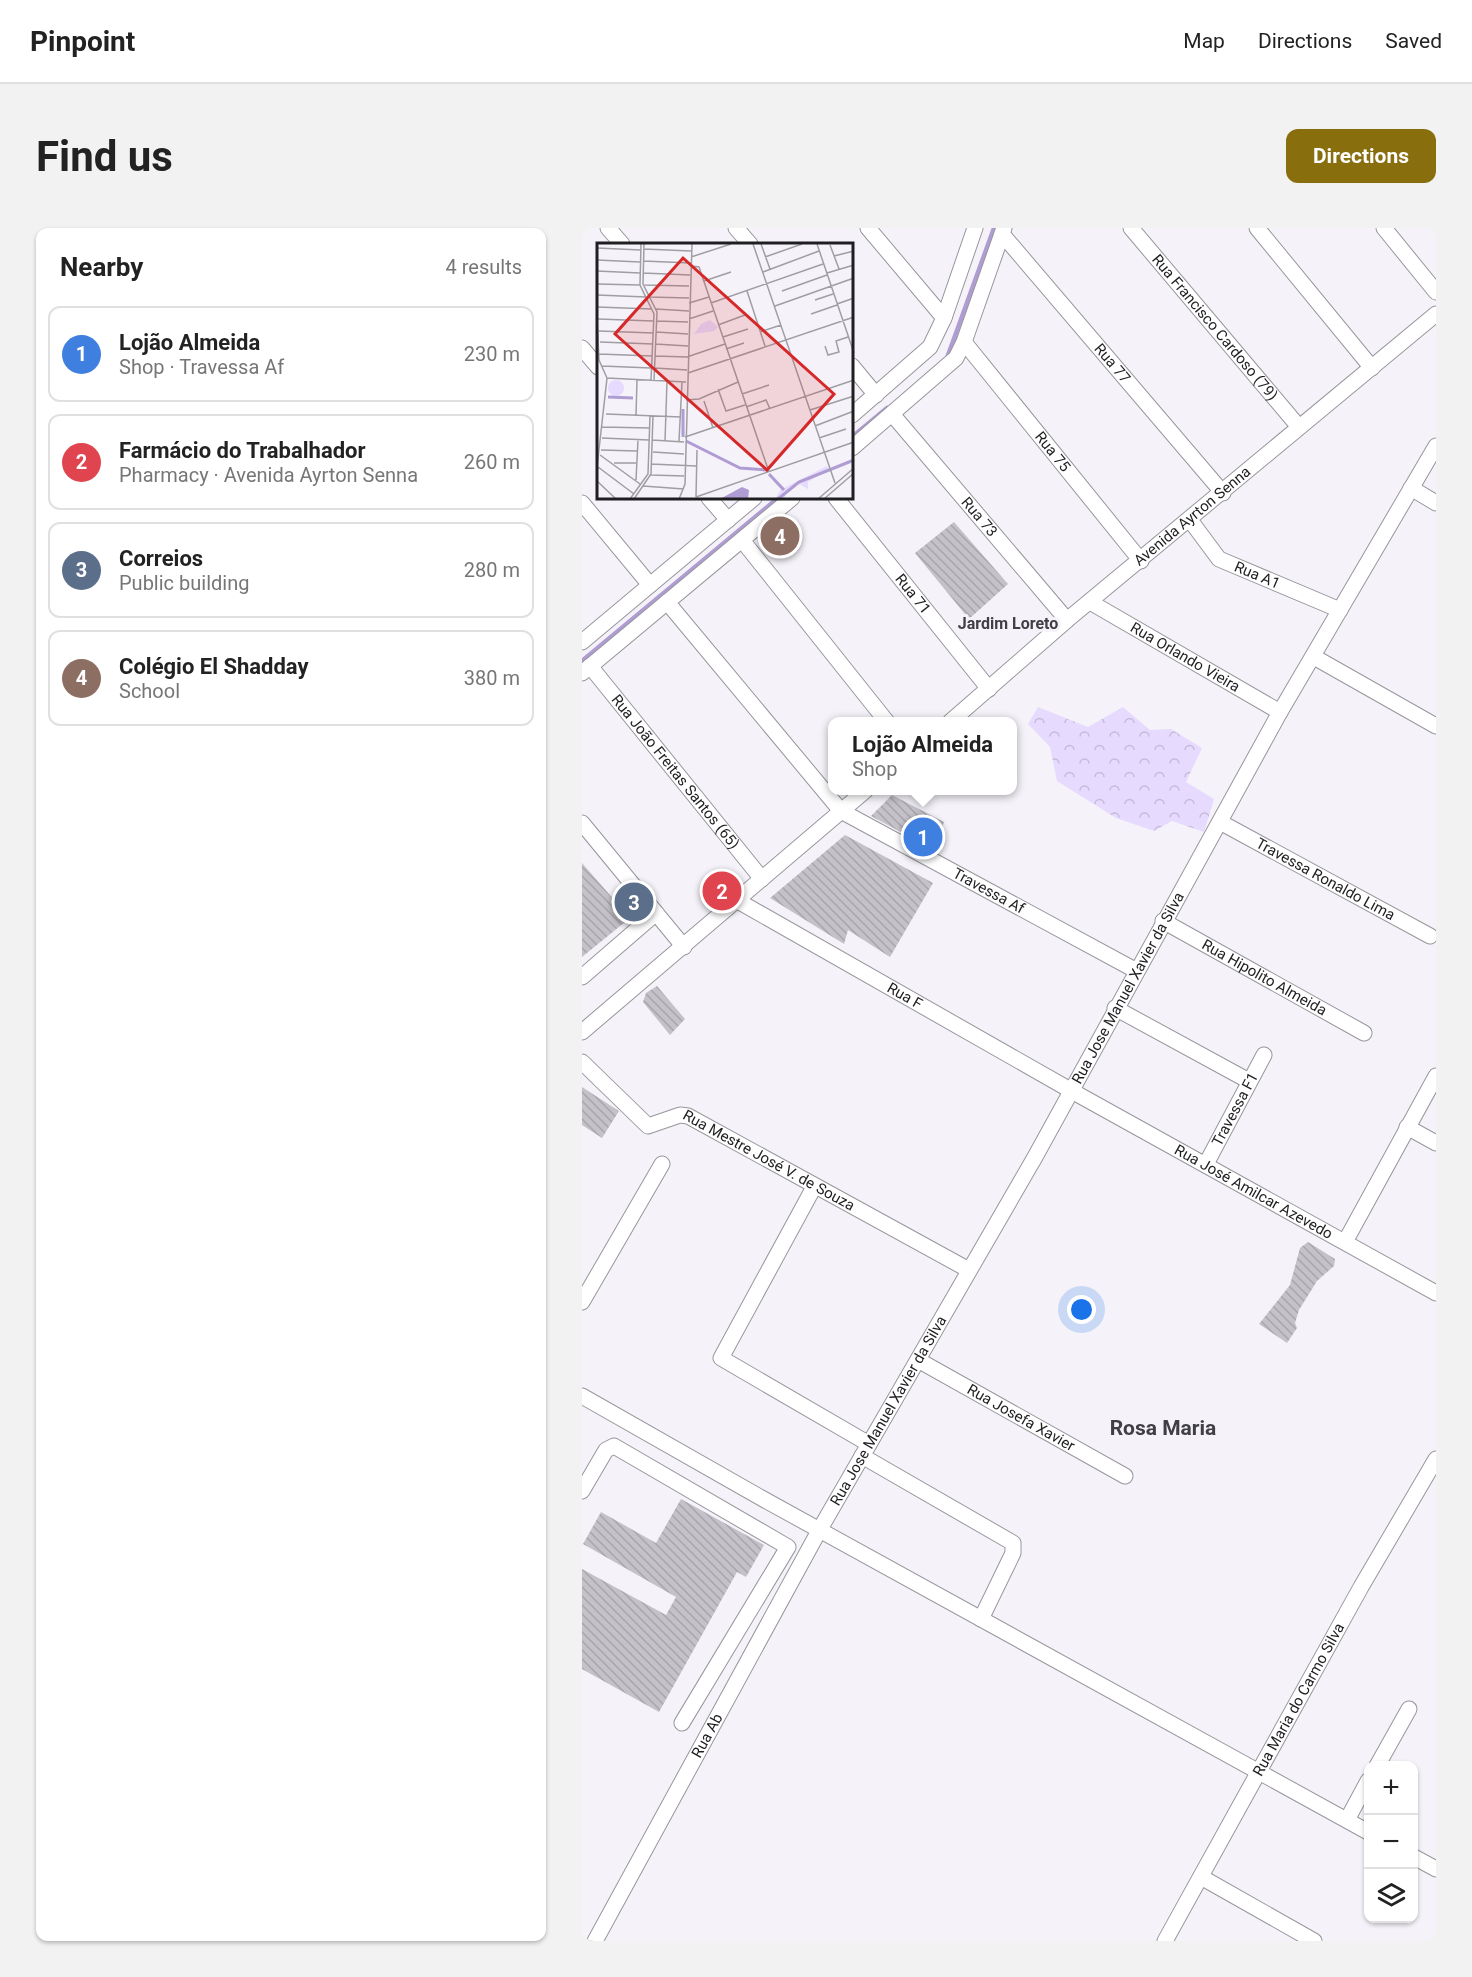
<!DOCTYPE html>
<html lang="en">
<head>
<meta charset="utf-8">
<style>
	body { margin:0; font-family:Roboto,sans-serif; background:#f2f2f2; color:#222 }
	.controls { position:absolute; right:18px; bottom:18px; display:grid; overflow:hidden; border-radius:12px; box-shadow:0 2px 4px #0004 }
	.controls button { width:54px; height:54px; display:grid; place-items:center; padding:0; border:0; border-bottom:2px solid #e0e0e0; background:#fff; color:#222; font:30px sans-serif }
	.you { position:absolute; left:500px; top:1082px; width:21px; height:21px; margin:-15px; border:4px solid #fff; border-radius:50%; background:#1a73e8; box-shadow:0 0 0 9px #1a73e833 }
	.badge { display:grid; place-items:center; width:39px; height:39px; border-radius:50%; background:#896e0e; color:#fff; font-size:20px; font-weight:700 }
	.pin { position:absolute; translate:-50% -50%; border:3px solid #fff; box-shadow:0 2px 6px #0006 }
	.popup { position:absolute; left:246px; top:489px; width:189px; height:78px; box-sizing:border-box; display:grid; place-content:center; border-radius:12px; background:#fff; filter:drop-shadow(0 2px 4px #0005); font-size:20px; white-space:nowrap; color:#767676 }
	.popup b { font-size:22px; color:#222 }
	.popup::after { content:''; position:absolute; left:50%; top:100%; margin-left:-12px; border:12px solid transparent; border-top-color:#fff }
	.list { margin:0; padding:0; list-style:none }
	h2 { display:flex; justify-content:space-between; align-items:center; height:78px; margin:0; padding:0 24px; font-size:26px }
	h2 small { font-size:20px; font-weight:400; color:#767676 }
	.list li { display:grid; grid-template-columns:39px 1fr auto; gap:18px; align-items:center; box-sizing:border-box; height:96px; margin:0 12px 12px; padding:0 12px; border:2px solid #e0e0e0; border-radius:12px }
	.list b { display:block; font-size:22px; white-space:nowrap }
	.list p { margin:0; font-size:20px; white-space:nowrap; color:#767676 }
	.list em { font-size:20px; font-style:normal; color:#767676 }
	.icon { flex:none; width:33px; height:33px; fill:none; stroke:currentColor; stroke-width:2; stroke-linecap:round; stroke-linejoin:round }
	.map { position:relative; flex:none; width:854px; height:1713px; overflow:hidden; border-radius:12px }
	header { display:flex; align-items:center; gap:36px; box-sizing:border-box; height:84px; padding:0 30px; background:#fff; border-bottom:2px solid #e0e0e0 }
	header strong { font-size:28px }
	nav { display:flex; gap:33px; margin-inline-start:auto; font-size:21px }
	.intro { display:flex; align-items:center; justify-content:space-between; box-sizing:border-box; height:144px; padding:0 36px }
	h1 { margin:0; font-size:42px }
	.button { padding:15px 27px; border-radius:12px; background:#896e0e; color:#fff; font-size:21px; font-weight:700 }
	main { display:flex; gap:36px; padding:0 36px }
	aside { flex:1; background:#fff; border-radius:12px; box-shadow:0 2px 4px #0004 }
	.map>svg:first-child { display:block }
	.forest { fill:url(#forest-crowns) }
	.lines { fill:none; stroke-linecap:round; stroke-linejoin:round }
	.stream { stroke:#af9cd2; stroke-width:4.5 }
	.building { fill:url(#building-back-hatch) }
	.minor-casing { stroke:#98969c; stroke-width:17 }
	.minor { stroke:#fff; stroke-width:15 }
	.labels { text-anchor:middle; stroke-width:6; stroke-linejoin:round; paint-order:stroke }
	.street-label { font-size:15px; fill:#1f1f21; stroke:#f5f3f9 }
	.neighbourhood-label { font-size:16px; font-weight:bold; fill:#403f43; stroke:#f5f3f9 }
	.district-label { font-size:21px; font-weight:bold; fill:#403f43; stroke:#f5f3f9 }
	.inset-river { fill:none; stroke:#af9cd2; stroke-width:3 }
	.inset-road { fill:none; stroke:#9f9ea3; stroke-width:1.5 }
	.view { fill:#d62828; fill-opacity:0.15; stroke:#d62828; stroke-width:3 }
	.inset-edge { fill:none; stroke:#1f1f21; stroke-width:3 }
</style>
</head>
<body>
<header>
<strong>Pinpoint</strong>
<nav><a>Map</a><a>Directions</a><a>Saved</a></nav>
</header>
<div class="intro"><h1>Find us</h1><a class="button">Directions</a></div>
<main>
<aside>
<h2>Nearby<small>4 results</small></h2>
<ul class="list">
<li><span class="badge" style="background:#3f7fe0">1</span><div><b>Lojão Almeida</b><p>Shop · Travessa Af</p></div><em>230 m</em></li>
<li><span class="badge" style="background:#e0444e">2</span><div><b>Farmácio do Trabalhador</b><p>Pharmacy · Avenida Ayrton Senna</p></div><em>260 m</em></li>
<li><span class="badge" style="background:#5c6f8a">3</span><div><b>Correios</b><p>Public building</p></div><em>280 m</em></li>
<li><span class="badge" style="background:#8d6e63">4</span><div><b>Colégio El Shadday</b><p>School</p></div><em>380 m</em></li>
</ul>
</aside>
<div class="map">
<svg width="854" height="1713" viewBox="0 0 854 1713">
	<defs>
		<pattern id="forest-crowns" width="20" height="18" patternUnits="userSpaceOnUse" patternTransform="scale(1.5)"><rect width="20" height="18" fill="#e6dafe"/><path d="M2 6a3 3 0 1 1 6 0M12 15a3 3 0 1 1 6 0" fill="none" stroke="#c5bbd9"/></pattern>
		<pattern id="building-back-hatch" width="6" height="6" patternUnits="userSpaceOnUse" patternTransform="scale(1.5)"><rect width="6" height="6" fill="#c4c2c8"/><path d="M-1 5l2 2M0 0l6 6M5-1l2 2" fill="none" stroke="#a8a6ac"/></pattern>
	</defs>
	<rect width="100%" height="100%" fill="#f5f3f9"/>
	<path class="forest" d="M456,479L506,499L541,479L568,502L589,501L620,520L604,554L632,571L622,604L590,593L572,603L534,590L475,553L468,519L446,496Z"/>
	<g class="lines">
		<path class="stream" d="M365,130L412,0
			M270,209L305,180
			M0,433L196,270"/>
	</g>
	<path class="building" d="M372,294L426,356L387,391L333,325Z
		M310,567L362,594L352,622L289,588Z
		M263,607L351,655L308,729L266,702L262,716L188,670Z
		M0,635L48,690L0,729Z
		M75,758L103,791L88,807L61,774L64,765Z
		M0,859L37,883L20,910L0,897Z
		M726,1014L753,1031L752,1038L735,1053L717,1082L713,1095L715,1100L705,1115L677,1096L708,1057L718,1020Z
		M99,1271L182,1317L164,1349L155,1344L77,1484L0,1441V1341L84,1387L94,1369L1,1316L19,1284L74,1315Z"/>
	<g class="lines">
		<defs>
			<g id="minor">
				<path d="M26,0L40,16"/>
				<path d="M154,0L168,16"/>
				<path d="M286,0L362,90"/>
				<path id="s1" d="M549,0L717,199"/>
				<path d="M675,0L790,140"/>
				<path d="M802,0L854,64"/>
				<path id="s2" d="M420,6L641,265"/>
				<path id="s3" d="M382,114L559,333"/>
				<path d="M0,120L16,139"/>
				<path d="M270,138L294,167"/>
				<path id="s4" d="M310,186L485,392"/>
				<path d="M270,187L348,119L362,90L393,0"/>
				<path d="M270,220L374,130L382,114L422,0"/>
				<path d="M829,260L854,275"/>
				<path d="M127,270L146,292"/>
				<path id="s5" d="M254,270L407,461"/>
				<path d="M0,275L68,357"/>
				<path id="s6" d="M608,292L637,331L758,382"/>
				<path d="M160,312L305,494"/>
				<path id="s7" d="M85,374L259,583L553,742"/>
				<path id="s8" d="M508,374L698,484"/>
				<path d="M0,414L172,270"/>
				<path d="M732,429L854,498"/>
				<path id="s9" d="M8,438L180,651"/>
				<path d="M0,445L210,270"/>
				<path id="s10" d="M368,494L485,392L854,86"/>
				<path id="s11" d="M638,594L848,708"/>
				<path d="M0,595L102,719"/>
				<path id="s12" d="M156,673L497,867L854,1065"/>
				<path id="s13" d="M581,693L782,805"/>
				<path d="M0,749L74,685"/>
				<path d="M533,780L667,853"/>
				<path d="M0,804L284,562"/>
				<path id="s14" d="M0,834L66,898L98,887L106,888L387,1042"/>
				<path d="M825,899L854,915"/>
				<path id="s15" d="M624,936L682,827"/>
				<path d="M232,959L139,1130L287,1216"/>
				<path d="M763,1014L854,848"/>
				<path d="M0,1074L80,936"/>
				<path id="s16" d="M336,1132L543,1248"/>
				<path d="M0,1168L183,1272L786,1604"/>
				<path d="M280,1228L431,1315V1325L399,1391"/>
				<path d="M0,1263L24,1222L32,1218L206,1319L100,1495"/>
				<path d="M795,1538L827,1481"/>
				<path d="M765,1592L786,1553"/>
				<path d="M832,1629L854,1641"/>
				<path d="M619,1649L732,1713"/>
				<path id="s17" d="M13,1713L238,1301L453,929L698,484L854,218"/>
				<path id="s18" d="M583,1713L779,1359L854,1231"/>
			</g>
		</defs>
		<use href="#minor" class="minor-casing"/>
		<use href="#minor" class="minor"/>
	</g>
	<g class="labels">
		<g class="street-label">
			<text dy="5" stroke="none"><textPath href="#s1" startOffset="130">Rua Francisco Cardoso (79)</textPath></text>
			<text dy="5" stroke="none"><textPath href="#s2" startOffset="170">Rua 77</textPath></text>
			<text dy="5" stroke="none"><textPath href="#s3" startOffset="141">Rua 75</textPath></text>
			<text dy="5" stroke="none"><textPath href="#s4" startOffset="135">Rua 73</textPath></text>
			<text dy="5" stroke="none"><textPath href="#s10" startOffset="318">Avenida Ayrton Senna</textPath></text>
			<text dy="5" stroke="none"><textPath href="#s6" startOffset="90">Rua A1</textPath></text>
			<text dy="5" stroke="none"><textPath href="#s5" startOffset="123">Rua 71</textPath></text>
			<text dy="5" stroke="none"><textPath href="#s8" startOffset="110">Rua Orlando Vieira</textPath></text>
			<text dy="5" stroke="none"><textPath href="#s9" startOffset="136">Rua João Freitas Santos (65)</textPath></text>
			<text dy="5" stroke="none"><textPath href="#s11" startOffset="120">Travessa Ronaldo Lima</textPath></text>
			<text dy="5" stroke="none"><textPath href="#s7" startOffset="440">Travessa Af</textPath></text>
			<text dy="5" stroke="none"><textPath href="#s13" startOffset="116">Rua Hipolito Almeida</textPath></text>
			<text dy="5" stroke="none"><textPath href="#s17" startOffset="1092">Rua Jose Manuel Xavier da Silva</textPath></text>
			<text dy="5" stroke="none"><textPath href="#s12" startOffset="192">Rua F</textPath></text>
			<text dy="5" stroke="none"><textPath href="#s15" startOffset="62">Travessa F1</textPath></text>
			<text dy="5" stroke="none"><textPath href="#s14" startOffset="226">Rua Mestre José V. de Souza</textPath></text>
			<text dy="5" stroke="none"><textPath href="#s12" startOffset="592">Rua José Amilcar Azevedo</textPath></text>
			<text dy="5" stroke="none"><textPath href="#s17" startOffset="606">Rua Jose Manuel Xavier da Silva</textPath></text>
			<text dy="5" stroke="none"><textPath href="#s16" startOffset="118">Rua Josefa Xavier</textPath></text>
			<text dy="5" stroke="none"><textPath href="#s18" startOffset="276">Rua Maria do Carmo Silva</textPath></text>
			<text dy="5" stroke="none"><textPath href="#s17" startOffset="234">Rua Ab</textPath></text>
		</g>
		<g class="neighbourhood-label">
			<text x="426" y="401">Jardim Loreto</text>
		</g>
		<g class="district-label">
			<text x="581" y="1207">Rosa Maria</text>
		</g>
	</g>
	<g transform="translate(15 15)">
		<rect width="256" height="256" fill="#f5f3f9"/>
		<path d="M11 145a8 8 0 1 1 16 0a8 8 0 1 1-16 0Z" fill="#e6dafe"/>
		<path d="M113,77L121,84L117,88L97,91L104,81Z" fill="#e6dafe"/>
		<path d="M230,223L232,226L211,239V246L202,241L190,248L187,256H178L184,246L175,237L187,245Z" fill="#e6dafe"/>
		<path d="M145,244L152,247L151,256H123Z" fill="#af9cd2"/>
		<path class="inset-river" d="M11,154L36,155M86,166V194M89,198L143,225L169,227M172,231L187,247M181,256L202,239L257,217"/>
		<path class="inset-road" d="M44,1L43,42L57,71L54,137M47,1L46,41L60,69L57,137M156,1L238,240M164,1L173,26M220,1L257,110M233,2L242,26M0,5L44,7M47,6L94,8M237,13L257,8M94,14L134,1M168,14L205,1M0,17L43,19M46,18L94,20M94,23L102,24L172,229M0,28L43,30M166,29L222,8M46,30L93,32M230,30L257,22M107,38L134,29M0,41L43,42M46,42L92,43M150,48L168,103M185,48L230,32M0,52L49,54M52,54L92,55M218,57L236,51M92,60L112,54M114,60L226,21M240,61L257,55M178,63L257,35M0,64L55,66M59,66L92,68M214,71L240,62M0,74L2,117L10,135L0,224M1,76L56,78M92,76L116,68M59,78L91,79M121,82L148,72M2,88L56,90M59,89L91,91M163,89L184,82M126,94L151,86M3,99L56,101M58,101L91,103M228,103L231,112L242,109L239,98L251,94M129,106L147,100M2,111L55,113M58,113L90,114L128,101M5,123L54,125M58,125L90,127M0,128V175M91,130L257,74M10,135L89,139M121,146L129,168L148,162M145,151L172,142M89,157L102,156L141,139M107,158L116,185M149,164L169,157L173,166M213,167L257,153M9,171L84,174M39,172L40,137M218,183L257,168M5,184L53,185M88,194L257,137M5,195L52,197M222,195L249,186M55,197L87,199M68,198L70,138M82,198L85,139M4,207L40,208M56,209L87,211M3,212L43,241M17,220H39M54,221L99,223M1,224L37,251M54,232L87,233M39,237L41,197M0,238L19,256M46,243L87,246M99,254L257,199M99,254L100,207M33,256L51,231L53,173M37,256L54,231L56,173M82,256L88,241L95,1M221,256L257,225M227,256L257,230"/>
		<path class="view" d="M86,15L237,151L170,227L18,91Z"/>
		<rect width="256" height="256" class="inset-edge"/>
	</g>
</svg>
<div class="controls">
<button>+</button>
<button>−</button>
<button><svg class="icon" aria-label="layers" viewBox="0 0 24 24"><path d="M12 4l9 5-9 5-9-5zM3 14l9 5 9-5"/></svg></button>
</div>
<div class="you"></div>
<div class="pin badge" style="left:341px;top:609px;background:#3f7fe0">1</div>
<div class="popup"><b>Lojão Almeida</b>Shop</div>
<div class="pin badge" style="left:140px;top:663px;background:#e0444e">2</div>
<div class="pin badge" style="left:52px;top:674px;background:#5c6f8a">3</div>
<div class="pin badge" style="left:198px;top:308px;background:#8d6e63">4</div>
</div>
</main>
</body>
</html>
